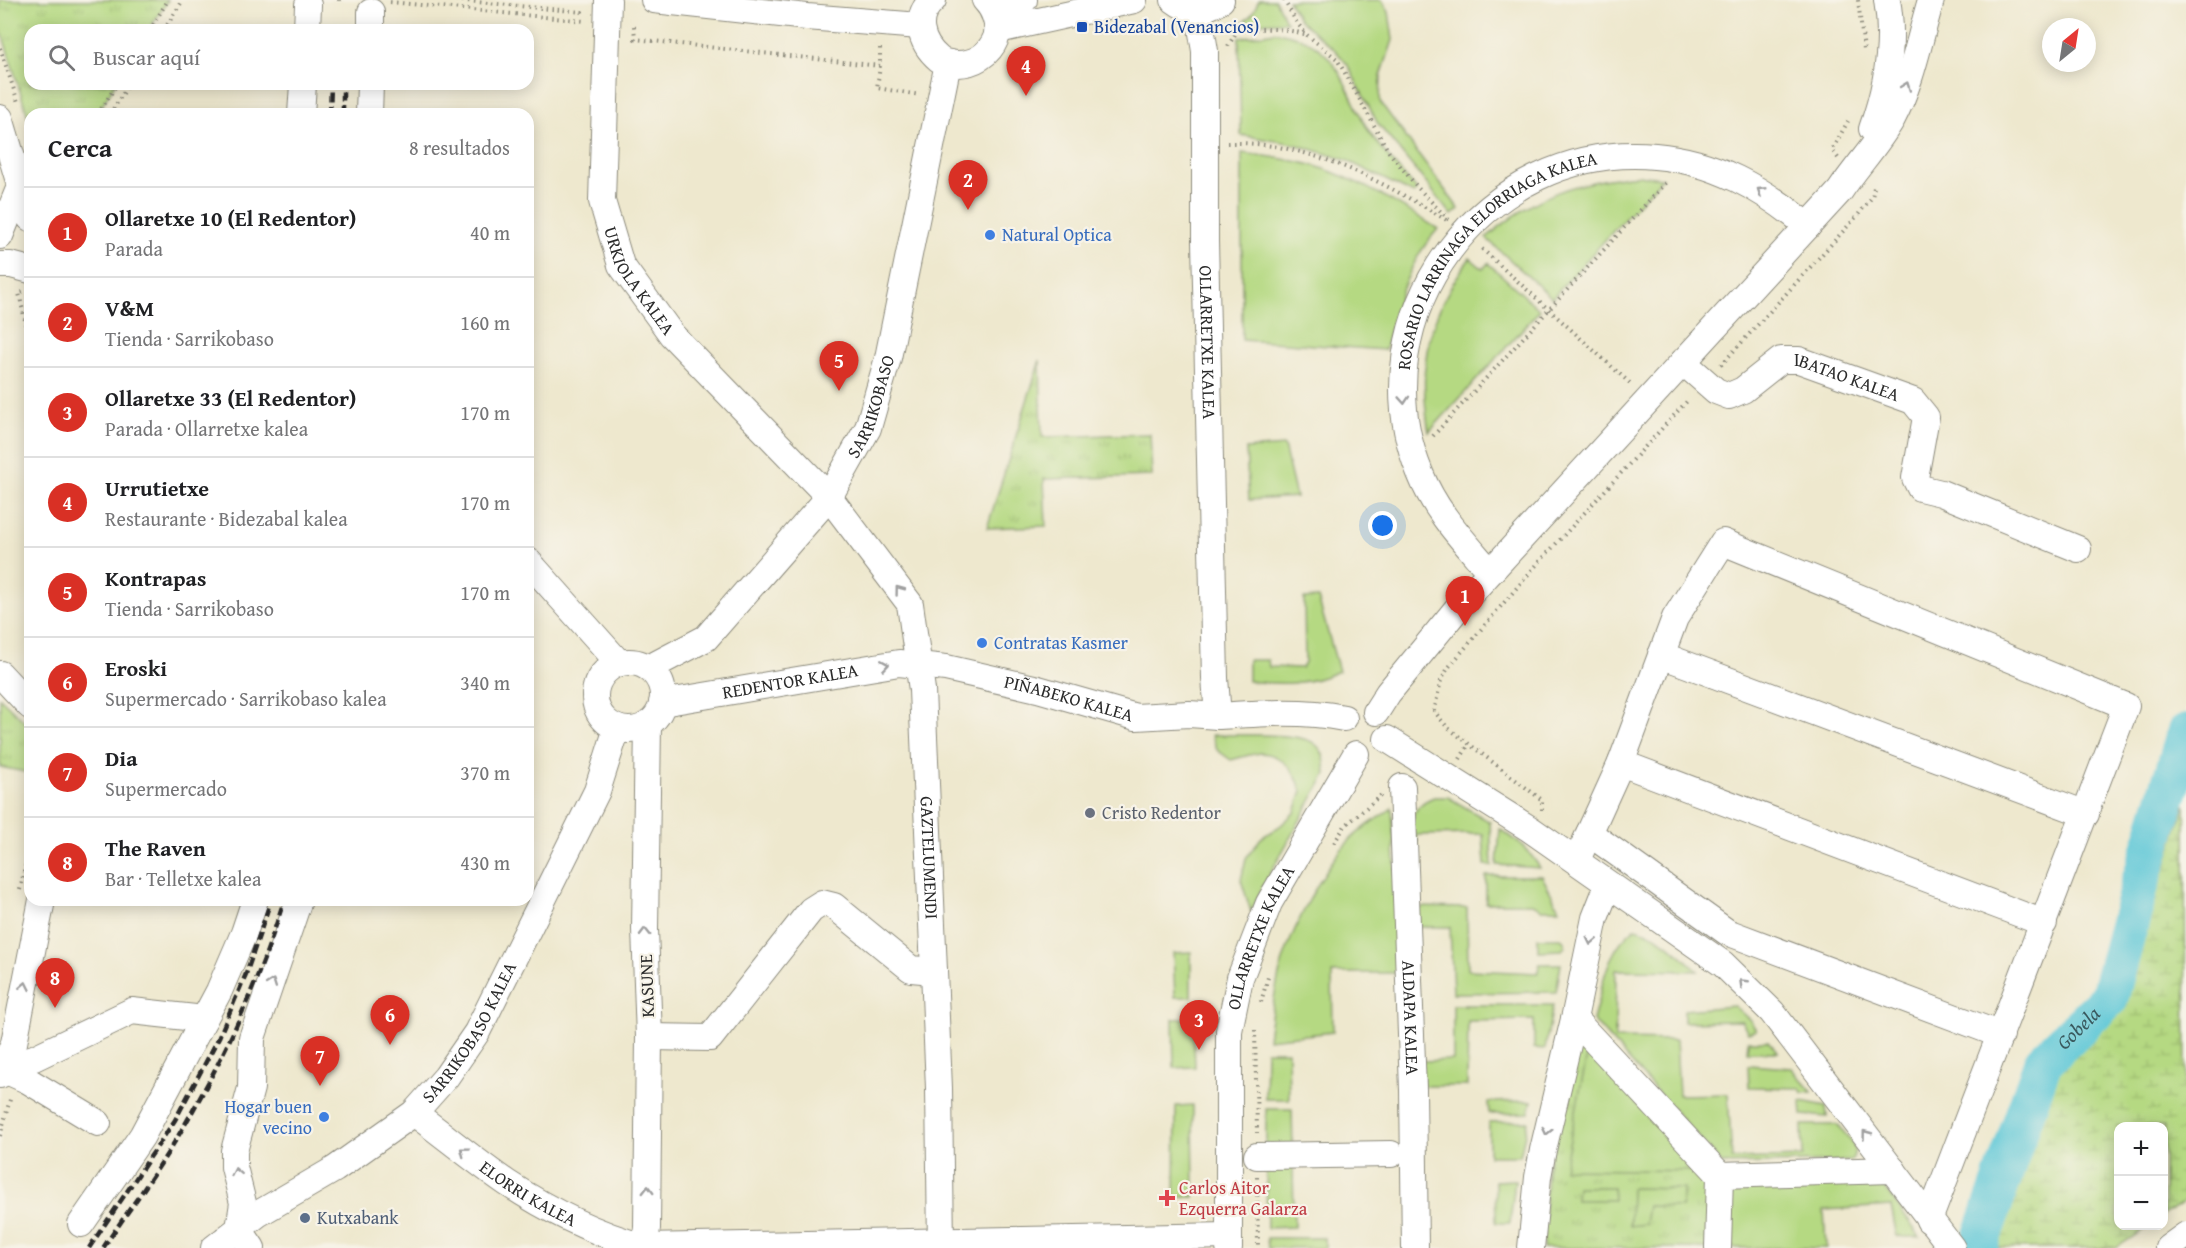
<!DOCTYPE html>
<html lang="es">
<head>
<meta charset="utf-8">
<style>
	body { margin:0; font-family:"Gentium Book Plus",serif; background:#f2f2f2; color:#202124 }
	.controls { position:absolute; right:18px; bottom:18px; display:grid; overflow:hidden; border-radius:12px; box-shadow:0 3px 15px #0003 }
	.controls button { width:54px; height:54px; display:grid; place-items:center; padding:0; border:0; border-bottom:2px solid #e0e0e0; background:#fff; color:#202124; font:30px sans-serif }
	.compass { position:absolute; left:2042px; top:18px; width:54px; height:54px; border-radius:50%; background:#fff; box-shadow:0 3px 15px #0003; rotate:30deg }
	.you { position:absolute; left:1383px; top:526px; width:21px; height:21px; margin:-15px; border:4px solid #fff; border-radius:50%; background:#1a73e8; box-shadow:0 0 0 9px #1a73e833 }
	.badge { display:grid; place-items:center; width:39px; height:39px; border-radius:50%; background:#d93025; color:#fff; font-size:20px; font-weight:700 }
	.pin { position:absolute; translate:-50% -50px; filter:drop-shadow(0 2px 3px #0008) }
	.pin::after { content:''; position:absolute; top:32px; width:21px; height:18px; background:inherit; clip-path:polygon(0 0,100% 0,50% 100%) }
	.list { margin:0; padding:0; list-style:none }
	h2 { display:flex; justify-content:space-between; align-items:center; height:78px; margin:0; padding:0 24px; font-size:26px }
	h2 small { font-size:20px; font-weight:400; color:#757577 }
	.list li { display:grid; grid-template-columns:39px 1fr auto; gap:18px; align-items:center; box-sizing:border-box; height:90px; padding:0 24px; border-top:2px solid #e0e0e0 }
	.list b { display:block; font-size:22px; white-space:nowrap }
	.list p { margin:0; font-size:20px; white-space:nowrap; color:#757577 }
	.list em { font-size:20px; font-style:normal; color:#757577 }
	.icon { flex:none; width:33px; height:33px; fill:none; stroke:currentColor; stroke-width:2; stroke-linecap:round; stroke-linejoin:round }
	.map { position:relative; flex:none; width:2186px; height:1248px; overflow:hidden }
	.search { position:absolute; background:#fff; box-shadow:0 3px 15px #0003; left:24px; top:24px; width:510px; height:66px; display:flex; align-items:center; gap:15px; box-sizing:border-box; padding:0 21px; border-radius:18px; color:#757577; font-size:22px }
	.panel { position:absolute; background:#fff; box-shadow:0 3px 15px #0003; left:24px; top:108px; width:510px; height:798px; border-radius:18px }
	.map>svg:first-child { display:block }
	.wetland { fill:url(#wetland-marsh); stroke:#708256; stroke-width:1.5 }
	.park { fill:url(#park-tufts); stroke:#708256; stroke-width:1.5 }
	.garden { fill:#b5d982; stroke:#708256; stroke-width:1.5 }
	.lines { fill:none; stroke-linecap:round; stroke-linejoin:round }
	.river { stroke:#5dc7d7; stroke-width:39 }
	.minor-casing { stroke:#8c8a7c; stroke-width:28 }
	.path { stroke:#8c8a7c; stroke-width:4; stroke-dasharray:1.5 4.5; stroke-linecap:butt }
	.minor { stroke:#fff; stroke-width:26 }
	.rail { stroke:#2b2b2b; stroke-width:4.5; stroke-dasharray:9 4.5; stroke-linecap:butt }
	.oneway { stroke:#a0a0a0 }
	.transit-dot { fill:#1a4fb4; stroke:#f7f3e8; stroke-width:2 }
	.shop-dot { fill:#3f7fe0; stroke:#f7f3e8; stroke-width:2 }
	.worship-dot { fill:#6b7280; stroke:#f7f3e8; stroke-width:2 }
	.health-dot { fill:#e0444e; stroke:#f7f3e8; stroke-width:2 }
	.service-dot { fill:#5c6f8a; stroke:#f7f3e8; stroke-width:2 }
	.labels { text-anchor:middle; stroke-width:4.5; stroke-linejoin:round; paint-order:stroke }
	.transit-label { font-size:18px; fill:#164399; stroke:#f7f3e8; text-anchor:start }
	.shop-label { font-size:18px; fill:#366cbe; stroke:#f7f3e8; text-anchor:start }
	.street-label { font-size:18px; fill:#2b2b2b; stroke:#f7f3e8 }
	.worship-label { font-size:18px; fill:#5b616d; stroke:#f7f3e8; text-anchor:start }
	.health-label { font-size:18px; fill:#be3a42; stroke:#f7f3e8; text-anchor:start }
	.service-label { font-size:18px; fill:#4e5e75; stroke:#f7f3e8; text-anchor:start }
	.water-label { font-size:20px; font-style:italic; fill:#3a5a5f; stroke:#f7f3e8 }
</style>
</head>
<body>
<div class="map">
<svg width="2186" height="1248" viewBox="0 0 2186 1248">
	<defs>
		<pattern id="wetland-marsh" width="20" height="14" patternUnits="userSpaceOnUse" patternTransform="scale(1.5)"><rect width="20" height="14" fill="#b5d982"/><path d="M1 5h8M5 5V1M11 12h8M15 12V8" fill="none" stroke="#9cba70"/></pattern>
		<pattern id="park-tufts" width="24" height="20" patternUnits="userSpaceOnUse" patternTransform="scale(1.5)"><rect width="24" height="20" fill="#b5d982"/><path d="M3 7l-1-3M5 7V3M7 7l1-3M15 17l-1-3M17 17v-4M19 17l1-3" fill="none" stroke="#9cba70"/></pattern>
	</defs>
	<rect width="100%" height="100%" fill="#f7f3e8"/>
	<filter id="ink" filterUnits="userSpaceOnUse"><feTurbulence type="fractalNoise" baseFrequency=".0167" numOctaves="2"/><feDisplacementMap in="SourceGraphic" scale="12" xChannelSelector="R" yChannelSelector="G"/><feConvolveMatrix kernelMatrix="1 2 1 2 8 2 1 2 1" color-interpolation-filters="sRGB"/></filter>
	<filter id="wash" filterUnits="userSpaceOnUse"><feTurbulence type="fractalNoise" baseFrequency=".008" numOctaves="4" result="noise"/><feDisplacementMap in="SourceGraphic" scale="24" xChannelSelector="R" yChannelSelector="G"/><feGaussianBlur stdDeviation="1.35" result="paint"/><feColorMatrix in="noise" values="0 0 0 0 0 0 0 0 0 0 0 0 0 0 0 0 0 1.4 0 .05"/><feComposite in="paint" operator="in"/></filter>
	<g filter="url(#wash)">
		<rect width="100%" height="100%" fill="#eee8ce"/>
		<path class="wetland" d="M2185,804L2186,1200L2164,1215V1126H2118V1226H2149L2116,1248H1978L2059,1069L2086,1045L2153,904Z"/>
		<path class="park" d="M0,0H168L149,30H30V84H115L97,114H30V123L0,27Z
			M1040,360L1042,437L1150,434L1152,476L1044,479L1046,526L987,528Z
			M0,698L27,724L30,730V773L0,767Z
			M1582,1022L1720,1175L1721,1248H1543L1547,1170Z"/>
		<path class="garden" d="M1259,0H1275L1287,22L1243,23L1252,14Z
			M1288,0H1382L1389,12L1393,40L1381,76L1380,102L1459,209L1452,215L1378,124L1347,64L1335,50L1299,19Z
			M1275,32C1340,40 1341,85 1370,133C1383,153 1401,171 1417,190L1414,194L1346,160L1294,144L1241,135L1239,38Z
			M1242,153C1266,156 1291,159 1315,166C1359,180 1399,204 1438,229C1408,261 1395,307 1385,350L1242,340Z
			M1638,175L1662,178L1552,298L1486,238C1537,194 1572,182 1638,175Z
			M1470,258L1483,269L1488,263L1540,310L1429,432C1417,362 1428,314 1470,258Z
			M1284,446L1296,497L1249,500L1246,449Z
			M1318,598L1339,671C1309,685 1281,685 1248,681V660H1268L1269,667L1302,668L1305,663L1304,599Z
			M1212,735C1234,736 1301,731 1315,744C1325,752 1325,762 1326,774L1263,886L1251,912L1241,880L1246,858L1261,838L1280,826L1295,812L1302,791C1296,774 1284,755 1263,753C1253,753 1240,758 1231,760L1217,750Z
			M1434,797H1448L1490,822L1492,866L1485,865L1483,834L1417,835V907L1467,908L1468,970L1538,973L1539,964H1561L1556,992L1453,993L1450,927H1416L1409,823C1415,810 1420,802 1434,797Z
			M1392,808L1401,973H1332L1333,1032L1268,1039C1271,1016 1274,993 1280,971C1290,933 1323,866 1352,838C1363,827 1379,818 1392,808Z
			M1500,829C1517,840 1529,850 1540,868L1497,865Z
			M1486,876H1542L1559,909H1541L1532,903H1486Z
			M1635,928C1661,934 1679,954 1698,971L1616,970L1615,1039L1676,1040L1679,1095L1728,1094L1732,1159L1803,1157L1802,1125H1838C1847,1137 1861,1147 1851,1161L1722,1164L1593,1020C1603,986 1605,951 1635,928Z
			M1538,938H1561L1565,941V946L1562,950L1538,951Z
			M1191,952V997H1175L1173,953Z
			M1453,1005H1553L1545,1049L1534,1048V1020L1468,1021L1467,1086H1422L1421,1061L1453,1060Z
			M1734,1006L1750,1020L1756,1030L1748,1033L1742,1021L1684,1022V1010Z
			M1193,1018L1195,1067L1174,1068L1173,1019Z
			M1748,1041H1768L1778,1052H1747Z
			M1266,1051H1288L1289,1099H1265Z
			M1588,1051L1699,1171L1564,1169Z
			M1748,1065L1791,1068L1812,1092L1802,1093L1800,1088L1749,1087Z
			M1532,1101L1529,1113L1489,1114L1488,1102Z
			M1801,1101L1826,1106L1827,1117L1802,1115Z
			M1193,1105L1194,1197H1175L1176,1106Z
			M1266,1109H1292L1293,1153H1266Z
			M1528,1121L1520,1156H1489V1122Z
			M1266,1162H1293L1294,1227L1267,1228Z
			M1515,1180L1510,1223H1496L1495,1181Z
			M1879,1180L1920,1237H1897L1891,1206L1824,1210L1826,1248H1723L1725,1181Z
			M1577,1187H1613L1614,1200H1576Z
			M1631,1188L1683,1189L1682,1207L1648,1206L1645,1224L1630,1226Z
			M1267,1238H1325V1248H1268Z"/>
		<g class="lines">
			<path class="river" id="s1" d="M1978,1248L2043,1062L2109,998L2140,884L2186,733"/>
		</g>
	</g>
	<g filter="url(#ink)">
		<g class="lines">
			<defs>
				<g id="minor">
					<path id="s2" d="M608,0L602,201L621,265L672,335L829,497L910,604L922,690L939,1088L941,1248"/>
					<path d="M654,0L807,17L920,26"/>
					<path d="M933,0C913,17 920,43 939,59C944,63 950,63 957,64C974,64 989,55 996,38C1000,25 994,9 985,0"/>
					<path d="M1174,0C1189,12 1205,11 1221,0"/>
					<path d="M992,7L1024,0"/>
					<path id="s3" d="M1198,9L1205,51V241L1215,678L1218,716C1259,713 1303,710 1344,718"/>
					<path d="M307,30L308,5"/>
					<path d="M371,30V12"/>
					<path d="M998,30L1134,0"/>
					<path d="M301,114L303,84"/>
					<path d="M369,114L370,84"/>
					<path d="M0,118L30,218"/>
					<path d="M1872,129C1887,87 1895,44 1887,0"/>
					<path d="M0,236L21,184"/>
					<path d="M0,265H11L30,270"/>
					<path id="s4" d="M1683,362L1716,391L1729,396L1743,390L1781,360H1799L1913,401L1926,417L1915,478L1920,488L1941,493L2078,549"/>
					<path d="M528,561L619,663"/>
					<path id="s5" d="M1490,572C1463,540 1436,513 1420,473C1355,316 1486,141 1655,156C1715,161 1763,189 1808,226"/>
					<path d="M1661,655L2086,814"/>
					<circle cx="629" cy="696" r="34"/>
					<path id="s6" d="M649,668L706,638L829,497L868,428L888,358L948,63"/>
					<path d="M0,674L30,706"/>
					<path id="s7" d="M662,703L899,663L946,668L1038,689L1136,717L1189,714L1218,716"/>
					<path d="M1376,712L1388,693L1461,604L1840,191C1856,167 1877,145 1892,119C1912,82 1919,40 1931,0"/>
					<path d="M1387,739L1530,829L1723,964L1772,1012L1952,1248"/>
					<path d="M1621,763L2044,923"/>
					<path id="s8" d="M1402,787L1413,1090L1415,1248"/>
					<path d="M1589,833L1727,932L2001,1035"/>
					<path d="M1577,860L1621,763L1675,618L1723,542L2126,706L1929,1220"/>
					<path d="M1574,1019L1720,1175L1893,1170"/>
					<path d="M649,1037L710,1038L811,910L822,903L834,906L911,969L934,971"/>
					<path d="M0,1068L27,1080L98,1123"/>
					<path d="M2,1068L34,1058L132,1011L204,1019"/>
					<path d="M0,1075L14,1043L42,900"/>
					<path id="s9" d="M414,1113C445,1136 475,1161 507,1183C548,1210 596,1234 644,1247L1229,1236"/>
					<path d="M1257,1156L1391,1154"/>
					<path d="M81,1224L142,1136L219,991L244,933L255,900"/>
					<path id="s10" d="M214,1248L258,1214L335,1169L414,1113L446,1077L477,1032L597,791L617,728"/>
					<path d="M252,1248L239,1229L243,1203L234,1167V1151L251,1088L252,1038L299,900"/>
					<path d="M644,1248L647,1228L649,1037L645,929L648,724"/>
					<path id="s11" d="M1229,1248V1031L1240,978L1269,903L1356,754"/>
					<path d="M1531,1248L1538,1177L1543,1150L1574,1019L1595,918L1608,885"/>
					<path d="M1718,1248L1720,1175"/>
					<path d="M2168,1248L2186,1235"/>
				</g>
			</defs>
			<use href="#minor" class="minor-casing"/>
			<path class="path" d="M456,0L582,12L583,14
				M1284,0L1297,23L1307,35L1337,59L1389,152L1418,188L1449,220
				M1858,0L1864,50
				M339,1V0
				M390,2L585,21
				M634,26L635,39L880,66V47
				M150,30L168,0
				M164,30L183,0
				M1228,46L1237,31C1261,28 1283,27 1307,35
				M0,48L18,102
				M880,66L877,88L920,95
				M98,114L117,84
				M110,114L129,84
				M1227,143C1308,141 1380,180 1448,221
				M1838,158L1832,150L1848,121
				M1482,249L1632,385
				M23,292L19,293L30,343
				M1721,365L1858,215L1872,197L1874,187L1872,185
				M1433,436L1667,181
				M1460,759L1469,744
				M1542,810V800L1447,727L1434,711L1441,681L1448,668L1532,570L1689,399
				M1334,843L1345,826L1381,795
				M20,890L30,844
				M1261,1002L1268,977
				M1255,1030L1257,1133
				M0,1136L11,1096
				M1257,1177L1258,1248"/>
			<use href="#minor" class="minor"/>
			<path class="rail" d="M330,114L331,84
				M343,114V84
				M89,1248L175,1120L200,1073L219,1037L246,974L271,900
				M103,1248C130,1208 160,1168 184,1126C226,1054 260,979 284,900"/>
		</g>
		<defs><path id="oneway-chevron" d="M-2-3.5L2.5 0L-2 3.5" fill="none" stroke-width="1.6" stroke-linecap="round" stroke-linejoin="round" transform="scale(1.5)"/></defs>
		<g class="oneway">
			<use href="#oneway-chevron" transform="translate(1906 86) rotate(-70)"/>
			<use href="#oneway-chevron" transform="translate(1761 191) rotate(-147)"/>
			<use href="#oneway-chevron" transform="translate(1404 400) rotate(86)"/>
			<use href="#oneway-chevron" transform="translate(899 590) rotate(-127)"/>
			<use href="#oneway-chevron" transform="translate(885 665) rotate(-9)"/>
			<use href="#oneway-chevron" transform="translate(645 932) rotate(-91)"/>
			<use href="#oneway-chevron" transform="translate(1591 941) rotate(102)"/>
			<use href="#oneway-chevron" transform="translate(272 983) rotate(-70)"/>
			<use href="#oneway-chevron" transform="translate(1743 983) rotate(-136)"/>
			<use href="#oneway-chevron" transform="translate(25 986) rotate(-79)"/>
			<use href="#oneway-chevron" transform="translate(1547 1131) rotate(103)"/>
			<use href="#oneway-chevron" transform="translate(1866 1134) rotate(-127)"/>
			<use href="#oneway-chevron" transform="translate(464 1151) rotate(-143)"/>
			<use href="#oneway-chevron" transform="translate(236 1172) rotate(-101)"/>
			<use href="#oneway-chevron" transform="translate(648 1190) rotate(-90)"/>
		</g>
	</g>
	<rect class="transit-dot" x="1076" y="21" width="12" height="12" rx="3"/>
	<g class="shop-dot">
		<circle cx="990" cy="235" r="6"/>
		<circle cx="982" cy="643" r="6"/>
		<circle cx="324" cy="1117" r="6"/>
	</g>
	<circle class="worship-dot" cx="1090" cy="813" r="6"/>
	<path class="health-dot" d="M1164 1189h6v6h6v6h-6v6h-6v-6h-6v-6h6z"/>
	<circle class="service-dot" cx="305" cy="1218" r="6"/>
	<g class="labels">
		<g class="transit-label">
			<text x="1094" y="33">Bidezabal (Venancios)</text>
		</g>
		<g class="shop-label">
			<text x="1002" y="241">Natural Optica</text>
			<text x="994" y="649">Contratas Kasmer</text>
			<text x="312" y="1113" text-anchor="end">Hogar buen<tspan x="312" dy="21">vecino</tspan></text>
		</g>
		<g class="street-label">
			<text dy="6" stroke="none"><textPath href="#s5" startOffset="381">ROSARIO LARRINAGA ELORRIAGA KALEA</textPath></text>
			<text dy="6" stroke="none"><textPath href="#s2" startOffset="290">URKIOLA KALEA</textPath></text>
			<text dy="6" stroke="none"><textPath href="#s3" startOffset="334">OLLARRETXE KALEA</textPath></text>
			<text dy="6" stroke="none"><textPath href="#s4" startOffset="190">IBATAO KALEA</textPath></text>
			<text dy="6" stroke="none"><textPath href="#s6" startOffset="352">SARRIKOBASO</textPath></text>
			<text dy="6" stroke="none"><textPath href="#s7" startOffset="130">REDENTOR KALEA</textPath></text>
			<text dy="6" stroke="none"><textPath href="#s7" startOffset="414">PIÑABEKO KALEA</textPath></text>
			<text dy="6" stroke="none"><textPath href="#s2" startOffset="969">GAZTELUMENDI</textPath></text>
			<text dy="6" stroke="none"><textPath href="#s11" startOffset="316">OLLARRETXE KALEA</textPath></text>
			<text transform="translate(647 986) rotate(-92)" y="6">KASUNE</text>
			<text dy="6" stroke="none"><textPath href="#s8" startOffset="231">ALDAPA KALEA</textPath></text>
			<text dy="6" stroke="none"><textPath href="#s10" startOffset="340">SARRIKOBASO KALEA</textPath></text>
			<text dy="6" stroke="none"><textPath href="#s9" startOffset="140">ELORRI KALEA</textPath></text>
		</g>
		<g class="worship-label">
			<text x="1102" y="819">Cristo Redentor</text>
		</g>
		<g class="health-label">
			<text x="1179" y="1194">Carlos Aitor<tspan x="1179" dy="21">Ezquerra Galarza</tspan></text>
		</g>
		<g class="service-label">
			<text x="317" y="1224">Kutxabank</text>
		</g>
		<g class="water-label">
			<text dy="7" stroke="none"><textPath href="#s1" startOffset="246">Gobela</textPath></text>
		</g>
	</g>
</svg>
<div class="controls">
<button>+</button>
<button>−</button>
</div>
<svg class="compass" viewBox="-18 -18 36 36"><path d="M0-13l5 13h-10z" fill="#e53935"/><path d="M0 13l5-13h-10z" fill="#757577"/></svg>
<div class="you"></div>
<div class="pin badge" style="left:1465px;top:626px">1</div>
<div class="pin badge" style="left:968px;top:210px">2</div>
<div class="pin badge" style="left:1199px;top:1050px">3</div>
<div class="pin badge" style="left:1026px;top:96px">4</div>
<div class="pin badge" style="left:839px;top:391px">5</div>
<div class="pin badge" style="left:390px;top:1045px">6</div>
<div class="pin badge" style="left:320px;top:1086px">7</div>
<div class="pin badge" style="left:55px;top:1008px">8</div>
<div class="search"><svg class="icon" aria-label="search" viewBox="0 0 24 24"><circle cx="10" cy="10" r="6"/><path d="M15 15l6 6"/></svg>Buscar aquí</div>
<section class="panel">
<h2>Cerca<small>8 resultados</small></h2>
<ul class="list">
<li><span class="badge">1</span><div><b>Ollaretxe 10 (El Redentor)</b><p>Parada</p></div><em>40 m</em></li>
<li><span class="badge">2</span><div><b>V&amp;M</b><p>Tienda · Sarrikobaso</p></div><em>160 m</em></li>
<li><span class="badge">3</span><div><b>Ollaretxe 33 (El Redentor)</b><p>Parada · Ollarretxe kalea</p></div><em>170 m</em></li>
<li><span class="badge">4</span><div><b>Urrutietxe</b><p>Restaurante · Bidezabal kalea</p></div><em>170 m</em></li>
<li><span class="badge">5</span><div><b>Kontrapas</b><p>Tienda · Sarrikobaso</p></div><em>170 m</em></li>
<li><span class="badge">6</span><div><b>Eroski</b><p>Supermercado · Sarrikobaso kalea</p></div><em>340 m</em></li>
<li><span class="badge">7</span><div><b>Dia</b><p>Supermercado</p></div><em>370 m</em></li>
<li><span class="badge">8</span><div><b>The Raven</b><p>Bar · Telletxe kalea</p></div><em>430 m</em></li>
</ul>
</section>
</div>
</body>
</html>
